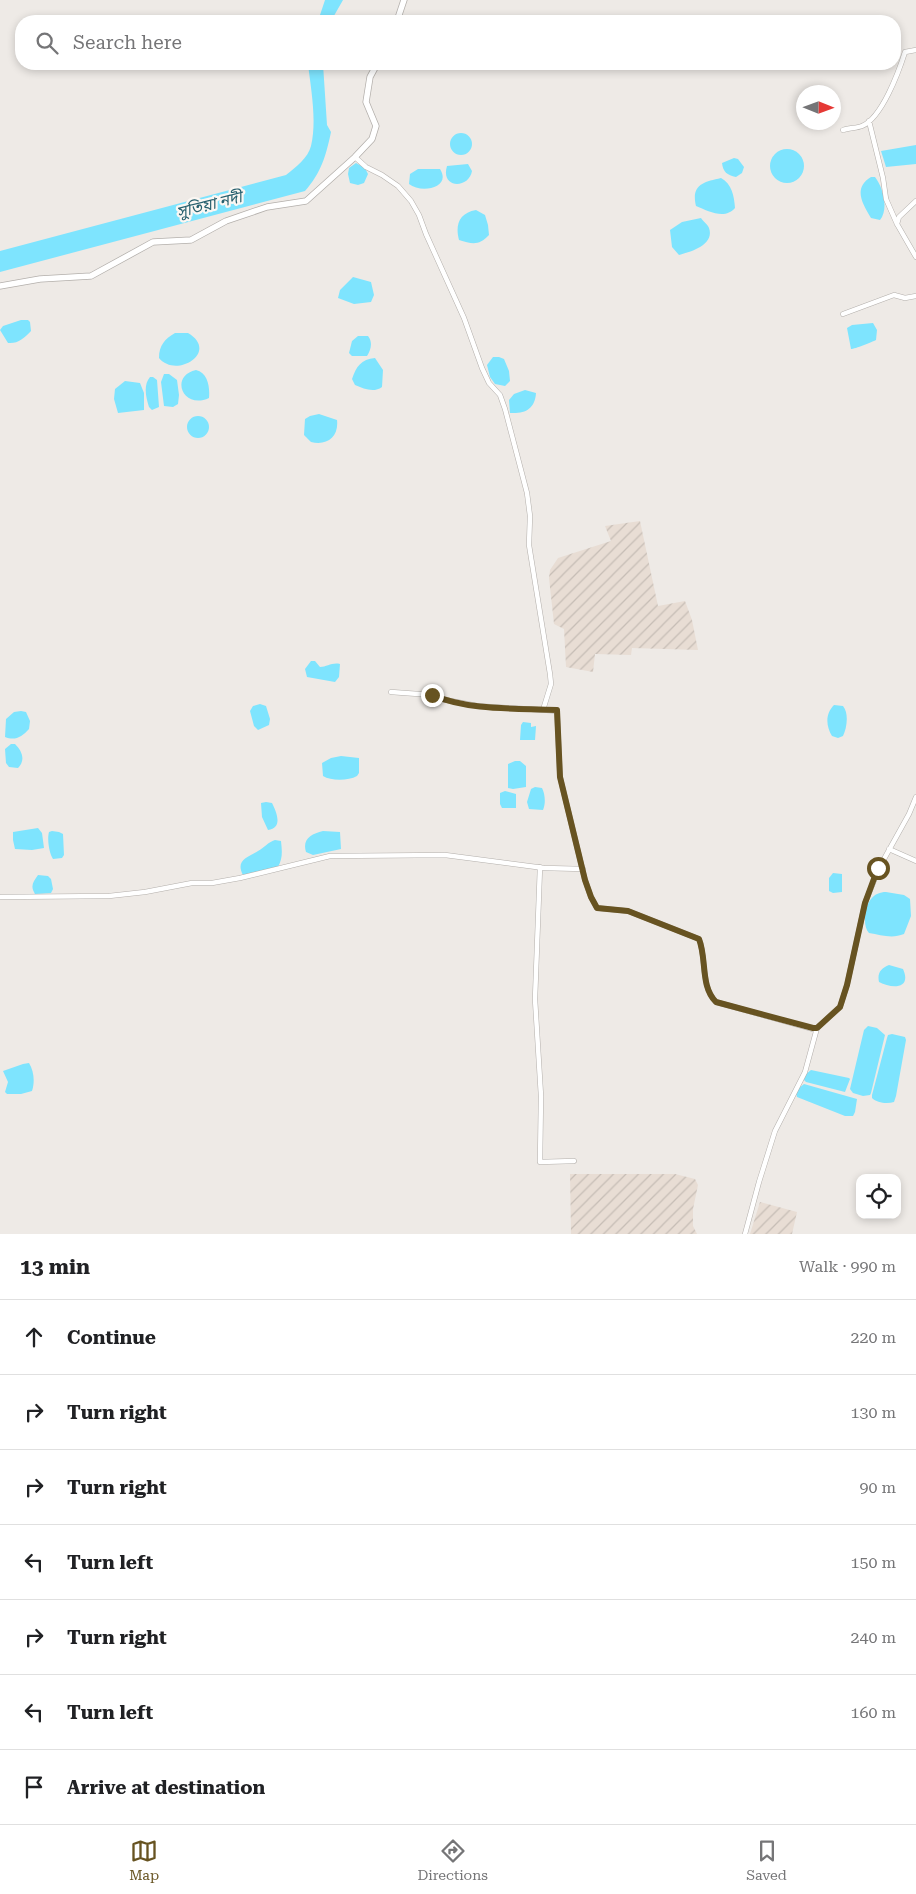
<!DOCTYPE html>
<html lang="en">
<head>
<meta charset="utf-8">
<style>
	body { margin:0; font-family:"Roboto Serif","Noto Sans Bengali",serif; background:#f6f6f6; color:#202124 }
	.controls { position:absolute; right:15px; bottom:15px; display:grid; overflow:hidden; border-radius:10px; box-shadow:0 2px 8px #0003 }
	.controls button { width:45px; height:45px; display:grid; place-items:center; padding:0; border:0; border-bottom:1px solid #e0e0e0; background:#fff; color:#202124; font:25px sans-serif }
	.compass { position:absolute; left:796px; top:85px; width:45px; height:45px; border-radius:50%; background:#fff; box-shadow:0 2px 8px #0003; rotate:91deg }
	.stop { position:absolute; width:15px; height:15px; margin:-11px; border:4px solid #675321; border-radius:50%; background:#fff }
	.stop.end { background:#675321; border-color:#fff; box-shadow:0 1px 5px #0008 }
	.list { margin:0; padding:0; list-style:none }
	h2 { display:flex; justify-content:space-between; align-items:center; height:65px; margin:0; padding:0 20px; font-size:21px }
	h2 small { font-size:16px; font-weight:400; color:#757577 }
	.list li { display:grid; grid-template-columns:32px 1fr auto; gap:15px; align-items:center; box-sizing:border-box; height:75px; padding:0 20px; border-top:1px solid #e0e0e0 }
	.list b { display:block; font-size:19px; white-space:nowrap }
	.list em { font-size:16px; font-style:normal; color:#757577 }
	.icon { flex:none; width:28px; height:28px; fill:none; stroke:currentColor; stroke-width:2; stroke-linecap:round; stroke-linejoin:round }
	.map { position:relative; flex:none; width:916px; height:1234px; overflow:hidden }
	.search { position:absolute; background:#fff; box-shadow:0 2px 8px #0003; left:15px; right:15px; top:15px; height:55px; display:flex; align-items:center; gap:12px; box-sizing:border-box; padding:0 18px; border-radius:20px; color:#757577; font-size:19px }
	.sheet { height:590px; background:#fff }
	nav { display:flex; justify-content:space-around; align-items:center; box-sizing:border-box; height:70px; border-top:1px solid #e0e0e0; background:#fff; font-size:14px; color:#757577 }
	nav a { display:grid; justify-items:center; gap:2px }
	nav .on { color:#675321 }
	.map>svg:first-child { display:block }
	.industrial { fill:url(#industrial-furrows) }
	.water { fill:#7ee4fe }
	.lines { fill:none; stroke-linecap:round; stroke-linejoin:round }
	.minor-casing { stroke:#b3afab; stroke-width:5.5 }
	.tertiary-casing { stroke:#b3afab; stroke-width:7 }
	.minor { stroke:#fff; stroke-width:4.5 }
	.tertiary { stroke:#fff; stroke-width:5.5 }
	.route { stroke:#675321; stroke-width:6 }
	.labels { text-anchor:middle; stroke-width:4.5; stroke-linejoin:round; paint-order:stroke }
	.water-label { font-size:16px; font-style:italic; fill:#265f6d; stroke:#fbf7f3 }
</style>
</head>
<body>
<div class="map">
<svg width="916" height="1234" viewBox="0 0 916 1234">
	<defs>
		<pattern id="industrial-furrows" width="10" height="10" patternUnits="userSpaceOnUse" patternTransform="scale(1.25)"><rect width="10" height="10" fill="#e8ddd4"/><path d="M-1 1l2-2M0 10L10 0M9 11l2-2" fill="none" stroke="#c6bdb5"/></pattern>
	</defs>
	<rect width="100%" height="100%" fill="#eeeae6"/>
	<path class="industrial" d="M640,521L658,606L685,601L692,620L698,650L632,648L631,655L595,654L593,672L566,667L564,629L554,624L549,578L550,570L558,558L611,541L605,526Z
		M570,1174H675L695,1179L698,1185L693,1209V1226L697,1234H571Z
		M760,1202L797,1212L792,1234H750Z"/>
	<path class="water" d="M325,0H343L331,21H318Z
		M308,64H323L327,125L331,132C326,156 321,173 305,191L0,272V251L286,175C296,167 308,158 311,146C317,120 311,90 308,64Z
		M450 144a11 11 0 1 1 22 0a11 11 0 1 1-22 0Z
		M916,145V164L886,167L881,151Z
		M770 166a17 17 0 1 1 34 0a17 17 0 1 1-34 0Z
		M734,158L738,159L744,167L742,173L736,177C727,175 723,172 722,163Z
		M356,163L365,168L368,174L364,183L358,185L350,183L348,174L349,168Z
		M468,164L472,171C469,189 440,189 447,166Z
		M418,169H440C452,188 421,194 409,184L410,174Z
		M871,177H875C883,187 889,209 880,220L871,218C862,203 853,188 871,177Z
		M721,178C732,184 734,196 735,208C725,220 708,211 696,206C691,185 703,182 721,178Z
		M476,210L485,215L488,225L489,235C479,246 472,244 459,240C455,225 459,213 476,210Z
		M701,218C703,221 708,225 709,228C715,245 690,252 679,255L672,247L670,230L682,222Z
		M353,277L371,282L374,295L371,302L354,304L338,298L340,290Z
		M21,320H28L30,322L31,331C24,338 18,344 8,343L0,330L3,326Z
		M873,323L877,330L876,340C872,342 855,349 851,349L847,328L852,325Z
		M175,333H188C220,352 176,379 159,358C159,345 165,339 175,333Z
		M358,336H368C373,342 371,350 367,356H352L349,353L352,341Z
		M493,357H499L504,359L509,371L510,381L505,386L495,384L490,377L487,365Z
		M375,358L383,370L382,387C374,393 364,389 355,385L352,379C356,367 361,359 375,358Z
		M196,370C208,373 210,387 209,398C183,410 169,376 196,370Z
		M164,374H169L177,380L179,395L178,404L173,407L164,406L161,382Z
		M150,377H153L157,380L159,407L152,410L149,407C146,398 143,385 150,377Z
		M125,381L140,383L144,393V410L118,413L114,399L115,389Z
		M525,390L536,393C535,409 525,414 510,413L509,400L514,394Z
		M319,414L337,420C339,437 327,446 311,442L304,435L305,419L310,416Z
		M187 427a11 11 0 1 1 22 0a11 11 0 1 1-22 0Z
		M311,661H315L320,667C327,667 332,662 340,664L339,677L335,682L307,677L305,669Z
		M260,704L266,706L270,719L269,725L258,730L254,726L250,711L253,706Z
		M834,705L843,706C849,713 847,728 843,736L838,738L832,736C826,726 825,714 834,705Z
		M21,711L26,712L30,721L29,729C22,737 15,741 5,737L6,719L14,712Z
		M523,722L531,723V727L536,726L535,740H520L521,725Z
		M11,744H15C22,751 26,760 18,768L9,767L6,763L5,749Z
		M341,756L359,758V773L357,776C348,781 331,781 323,776L322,763L331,758Z
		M515,761H520L526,766V787L513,789L508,788V764Z
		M535,787L542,788C545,794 546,803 543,810L529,809L527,802L531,789Z
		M505,791L516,794V808H502L500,804V793Z
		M266,802L272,803C277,813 283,828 268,830L262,817L261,803Z
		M38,828L42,833L44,848L32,850L15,849L13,840V832Z
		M52,831L59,832L63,834L64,855L62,858L53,859C49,853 47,839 49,832Z
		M323,831L340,832L341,849L313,855L306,852C302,839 311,834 323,831Z
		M275,840L281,841C282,851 283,858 278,867L243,875C235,860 248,857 258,851C264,848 268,842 275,840Z
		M833,873L842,874V892L833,893L829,891V878Z
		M38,875L48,876L51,879L53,889L51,893L35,894C30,886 33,882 38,875Z
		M886,892L904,895L910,899L911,916L904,934C892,939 881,935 869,933C862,926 865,906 871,899C875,894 880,892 886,892Z
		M889,965L903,969C912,989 892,989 879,982C877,973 881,968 889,965Z
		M868,1026L877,1028L885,1035L871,1093L870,1095L863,1096L853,1093L850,1089L864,1030Z
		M892,1034L905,1037L906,1040L896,1096L894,1102C887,1104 877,1103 872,1098V1095L887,1038L888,1035Z
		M29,1063C34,1071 35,1082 32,1091L21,1094H7L5,1092L8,1082L3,1071L23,1064Z
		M811,1070L849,1078L850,1079L845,1092L806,1082L804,1080L805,1075Z
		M804,1084L857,1099L855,1112L853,1116H845L797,1097L796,1093L799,1088Z"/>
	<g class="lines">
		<defs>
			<path id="minor" d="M869,121L883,178L886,199L897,224L916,257
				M843,130C849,128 857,128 862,126C882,118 899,71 905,52L916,50
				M355,157L366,167L382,175L398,186L411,201L419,215L426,234L464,318L482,368L489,383L500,395L505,409L527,493L530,516L529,545L550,674L551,684L543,710L478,706L441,699L432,695L391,692
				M897,224L899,217L916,201
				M843,314L894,295L905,298L916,296
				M543,710L557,711L560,777L585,880L591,897L597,908L628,911L699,939C707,959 700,986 716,1002L813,1029L817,1028
				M889,849L916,861
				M540,867L535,999L541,1096L540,1162L574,1161
				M0,897L109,896L145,892L192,883H212L240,878L330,856L445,855L544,868L583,869
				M745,1234L759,1182L775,1131L805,1072L817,1028L840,1007L847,985L865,903L879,868L909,814L916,797"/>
			<path id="tertiary" d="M397,21L404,0
				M0,286L40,279L91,276L153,242L191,240L226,221L267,207L306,201L355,157L372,139L376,126L366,102L370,77L377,64"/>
		</defs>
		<use href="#minor" class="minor-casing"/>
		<use href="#tertiary" class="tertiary-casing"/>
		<use href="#minor" class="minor"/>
		<use href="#tertiary" class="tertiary"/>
	</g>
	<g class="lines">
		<path class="route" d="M432,695C470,711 516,708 557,710L560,777L585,880L591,897L597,908L628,911L699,939C707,959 700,986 716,1002L813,1028H817L840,1007L847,985L865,903L878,868"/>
	</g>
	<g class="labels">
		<g class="water-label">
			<text transform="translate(209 204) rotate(-14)" y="6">সুতিয়া নদী</text>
		</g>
	</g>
</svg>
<div class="controls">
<button><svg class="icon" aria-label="locate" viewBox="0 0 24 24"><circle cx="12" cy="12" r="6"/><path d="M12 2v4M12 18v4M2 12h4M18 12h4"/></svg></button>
</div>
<svg class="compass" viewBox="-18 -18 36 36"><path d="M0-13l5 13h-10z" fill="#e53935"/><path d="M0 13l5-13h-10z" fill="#757577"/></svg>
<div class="stop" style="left:878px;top:868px"></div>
<div class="stop end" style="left:432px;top:695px"></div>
<div class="search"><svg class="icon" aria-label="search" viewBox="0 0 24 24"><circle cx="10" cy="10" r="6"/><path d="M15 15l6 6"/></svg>Search here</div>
</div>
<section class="sheet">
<h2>13 min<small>Walk · 990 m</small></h2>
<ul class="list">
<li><svg class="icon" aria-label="ahead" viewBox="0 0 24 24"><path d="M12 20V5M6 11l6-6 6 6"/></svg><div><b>Continue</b></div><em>220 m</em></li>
<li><svg class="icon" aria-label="right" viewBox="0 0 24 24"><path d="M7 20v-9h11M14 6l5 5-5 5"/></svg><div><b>Turn right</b></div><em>130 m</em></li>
<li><svg class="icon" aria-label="right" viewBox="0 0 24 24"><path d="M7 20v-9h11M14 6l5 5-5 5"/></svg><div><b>Turn right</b></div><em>90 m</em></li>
<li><svg class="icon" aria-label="left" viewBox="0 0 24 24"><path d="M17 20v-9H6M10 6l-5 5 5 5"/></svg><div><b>Turn left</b></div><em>150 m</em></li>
<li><svg class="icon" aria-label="right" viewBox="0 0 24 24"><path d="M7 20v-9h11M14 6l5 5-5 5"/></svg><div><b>Turn right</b></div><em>240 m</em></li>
<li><svg class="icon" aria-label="left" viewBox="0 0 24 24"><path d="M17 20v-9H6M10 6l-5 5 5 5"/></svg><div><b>Turn left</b></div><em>160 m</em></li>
<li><svg class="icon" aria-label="arrive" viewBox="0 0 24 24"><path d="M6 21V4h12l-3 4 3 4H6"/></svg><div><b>Arrive at destination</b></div></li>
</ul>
</section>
<nav>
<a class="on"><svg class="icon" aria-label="map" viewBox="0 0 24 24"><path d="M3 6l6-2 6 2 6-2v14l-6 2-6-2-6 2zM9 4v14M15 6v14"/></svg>Map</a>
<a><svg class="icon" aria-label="directions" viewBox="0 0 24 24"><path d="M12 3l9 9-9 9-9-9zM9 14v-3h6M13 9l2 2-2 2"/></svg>Directions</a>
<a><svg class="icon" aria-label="saved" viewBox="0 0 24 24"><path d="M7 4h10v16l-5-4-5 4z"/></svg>Saved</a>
</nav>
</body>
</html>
